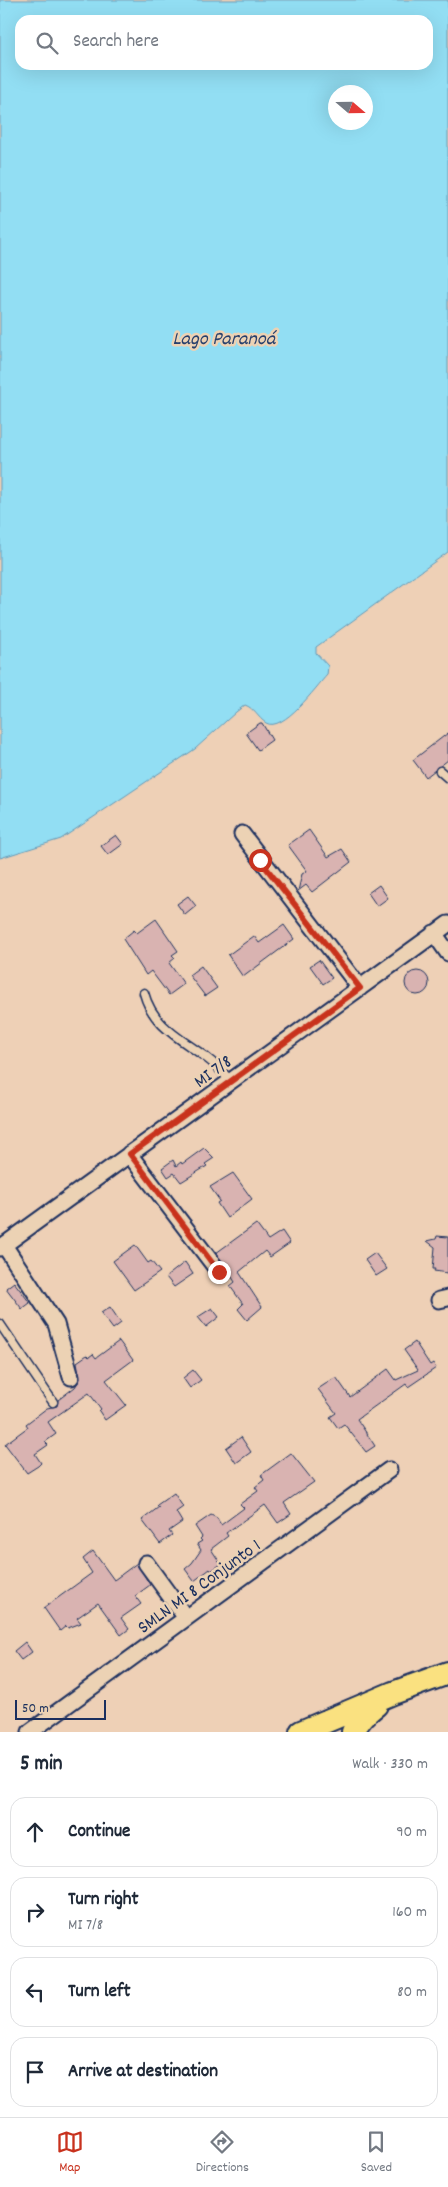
<!DOCTYPE html>
<html lang="en">
<head>
<meta charset="utf-8">
<style>
	body { margin:0; font-family:Dekko,sans-serif; background:#f6f6f7; color:#1f2937 }
	.compass { position:absolute; left:328px; top:85px; width:45px; height:45px; border-radius:50%; background:#fff; box-shadow:0 5px 20px #0002; rotate:110deg }
	.scale { position:absolute; left:15px; bottom:12px; width:91px; box-sizing:border-box; padding-left:5px; border:2px solid #1b2f5e; border-top:0; font-size:14px; line-height:18px; white-space:nowrap; color:#1b2f5e; -webkit-text-stroke:4px #ecd2b4; paint-order:stroke }
	.stop { position:absolute; width:15px; height:15px; margin:-11px; border:4px solid #c8321e; border-radius:50%; background:#fff }
	.stop.end { background:#c8321e; border-color:#fff; box-shadow:0 1px 5px #0008 }
	.list { margin:0; padding:0; list-style:none }
	h2 { display:flex; justify-content:space-between; align-items:center; height:65px; margin:0; padding:0 20px; font-size:21px }
	h2 small { font-size:16px; font-weight:400; color:#747a83 }
	.list li { display:grid; grid-template-columns:32px 1fr auto; gap:15px; align-items:center; box-sizing:border-box; height:70px; margin:0 10px 10px; padding:0 10px; border:1px solid #e0e1e3; border-radius:15px }
	.list b { display:block; font-size:19px; white-space:nowrap }
	.list p { margin:0; font-size:16px; white-space:nowrap; color:#747a83 }
	.list em { font-size:16px; font-style:normal; color:#747a83 }
	.icon { flex:none; width:28px; height:28px; fill:none; stroke:currentColor; stroke-width:2; stroke-linecap:round; stroke-linejoin:round }
	.map { position:relative; flex:none; width:448px; height:1732px; overflow:hidden }
	.search { position:absolute; background:#fff; box-shadow:0 5px 20px #0002; left:15px; right:15px; top:15px; height:55px; display:flex; align-items:center; gap:12px; box-sizing:border-box; padding:0 18px; border-radius:15px; color:#747a83; font-size:19px }
	.sheet { height:385px; background:#fff }
	nav { display:flex; justify-content:space-around; align-items:center; box-sizing:border-box; height:70px; border-top:1px solid #e0e1e3; background:#fff; font-size:14px; color:#747a83 }
	nav a { display:grid; justify-items:center; gap:2px }
	nav .on { color:#c8321e }
	.map>svg:first-child { display:block }
	.water { fill:#92def3; stroke:#6298b7; fill-rule:evenodd }
	.building { fill:#d9b3b1; stroke:#1b2f5e }
	.lines { fill:none; stroke-linecap:round; stroke-linejoin:round }
	.lane-casing { stroke:#1b2f5e; stroke-width:11 }
	.street-casing { stroke:#1b2f5e; stroke-width:19 }
	.primary-casing { stroke:#1b2f5e; stroke-width:26 }
	.lane { stroke:#ecd2b4; stroke-width:8 }
	.street { stroke:#ecd2b4; stroke-width:15 }
	.primary { stroke:#fae180; stroke-width:22 }
	.route { stroke:#c8321e; stroke-width:6 }
	.labels { text-anchor:middle; stroke-width:5; stroke-linejoin:round; paint-order:stroke }
	.street-label { font-size:19px; fill:#1b2f5e; stroke:#ecd2b4 }
	.water-label { font-size:20px; font-style:italic; fill:#27406d; stroke:#ecd2b4 }
</style>
</head>
<body>
<div class="map">
<svg width="448" height="1732" viewBox="0 0 448 1732">
	<rect width="100%" height="100%" fill="#eed0b6"/>
	<filter id="ink" filterUnits="userSpaceOnUse"><feTurbulence type="fractalNoise" baseFrequency=".02" numOctaves="2"/><feDisplacementMap in="SourceGraphic" scale="10" xChannelSelector="R" yChannelSelector="G"/><feConvolveMatrix kernelMatrix="1 2 1 2 8 2 1 2 1" color-interpolation-filters="sRGB"/></filter>
	<g filter="url(#ink)">
		<path class="water" d="M0,0H448V552L316,647V653L328,666L327,675C316,687 283,733 266,723C258,718 254,708 245,705L236,712L195,749L61,839L0,858ZM20,20H428V65H20ZM336,92H366V122H336Z"/>
		<path class="building" d="M260,723H262L272,740L258,750L246,733Z
			M448,733V760L426,777L413,760Z
			M309,830L328,857L342,849L351,862L312,892L306,885L298,891L302,874L307,871L288,845Z
			M116,835L123,844L108,855L101,846Z
			M379,885L388,898L377,906L368,893Z
			M188,896L196,906L185,915L177,904Z
			M156,919L178,951L172,955L175,958L169,963L184,984L169,995L151,971L146,975L123,939L134,930L137,933Z
			M284,925L294,939L243,977L228,955L254,936L259,943Z
			M319,960L332,978L323,984L310,966Z
			M201,966L217,988L205,996L189,975Z
			M405 983a12 12 0 1 1 24 0a12 12 0 1 1-24 0Z
			M204,1148L214,1158L205,1164L207,1166L181,1182L174,1173L168,1177L162,1168L173,1160L176,1166L181,1162L182,1164Z
			M233,1173L252,1199L227,1218L217,1203L220,1201L210,1187Z
			M256,1224L268,1240L282,1231L290,1243L270,1257L265,1251L239,1272L262,1307L247,1320L238,1309L243,1304L230,1286L235,1282L216,1253Z
			M437,1236L448,1237V1273L434,1271L435,1269H433L435,1247L427,1241L436,1239Z
			M135,1245L148,1263L151,1261L160,1272L134,1290L113,1261Z
			M375,1253L387,1269L376,1276L365,1260Z
			M185,1262L193,1274L174,1287L166,1277Z
			M14,1282L30,1303L22,1309L6,1288Z
			M110,1307L121,1323L113,1329L101,1313Z
			M212,1308L219,1317L206,1327L198,1317Z
			M119,1341L133,1360L106,1380L126,1405L105,1420L99,1411L101,1409L89,1393L48,1422L56,1434L45,1442L48,1445L35,1454L41,1463L38,1466L27,1473L5,1444L28,1427L26,1424L47,1408L57,1406L58,1400L75,1387L80,1379L77,1362L87,1355L89,1357L93,1354L96,1358Z
			M415,1342L430,1365L433,1363L436,1368L408,1387L406,1384L357,1419L375,1446L366,1452L344,1424L338,1428L330,1417L336,1413L318,1389L336,1377L350,1397L388,1369L396,1380L418,1370L404,1350Z
			M193,1370L201,1380L190,1388L183,1378Z
			M241,1437L251,1452L236,1463L226,1448Z
			M291,1453L314,1482L284,1503L291,1514L278,1523L265,1505L226,1533L228,1536L211,1549L221,1564L211,1571L210,1569L194,1581L185,1569L192,1563L201,1550L197,1544L202,1541L200,1539L202,1537L195,1526L211,1515L217,1518L221,1525L244,1508L240,1504L258,1491L255,1487L264,1480L261,1475Z
			M174,1493L183,1507L176,1512L182,1522L169,1531L172,1535L160,1544L142,1520L159,1507L157,1505Z
			M93,1551L114,1580L137,1563L150,1585L135,1596L141,1604L121,1618L129,1629L121,1635L98,1603L77,1618L81,1623L68,1628L66,1626L60,1631L44,1608L92,1573L83,1559Z
			M25,1642L32,1652L21,1660L14,1651Z"/>
		<g class="lines">
			<defs>
				<path id="lane" d="M440,771L448,778
					M144,993C153,1027 182,1039 208,1059C216,1065 224,1074 231,1081
					M0,1324L53,1402"/>
				<path id="street" d="M242,834L360,988
					M434,933L448,953
					M129,1154L219,1272
					M4,1245L56,1324L71,1377
					M0,1248L448,924
					M439,1300L448,1298
					M146,1563L186,1618
					M30,1732L389,1470"/>
				<path id="primary" d="M301,1732L393,1693L448,1673
					M353,1732C358,1720 366,1713 376,1705"/>
			</defs>
			<use href="#lane" class="lane-casing"/>
			<use href="#street" class="street-casing"/>
			<use href="#primary" class="primary-casing"/>
			<use href="#lane" class="lane"/>
			<use href="#street" class="street"/>
			<use href="#primary" class="primary"/>
		</g>
	</g>
	<g class="lines" filter="url(#ink)">
		<path class="route" d="M219,1272L130,1154L360,988L260,860"/>
	</g>
	<g class="labels">
		<g class="street-label">
			<text transform="translate(212 1070) rotate(-36)" y="7">MI 7/8</text>
			<text transform="translate(198 1585) rotate(-36)" y="7">SMLN MI 8 Conjunto 1</text>
		</g>
		<g class="water-label">
			<text x="224" y="344">Lago Paranoá</text>
		</g>
	</g>
</svg>
<svg class="compass" viewBox="-18 -18 36 36"><path d="M0-13l5 13h-10z" fill="#e53935"/><path d="M0 13l5-13h-10z" fill="#747a83"/></svg>
<div class="scale">50 m</div>
<div class="stop" style="left:260px;top:860px"></div>
<div class="stop end" style="left:219px;top:1272px"></div>
<div class="search"><svg class="icon" aria-label="search" viewBox="0 0 24 24"><circle cx="10" cy="10" r="6"/><path d="M15 15l6 6"/></svg>Search here</div>
</div>
<section class="sheet">
<h2>5 min<small>Walk · 330 m</small></h2>
<ul class="list">
<li><svg class="icon" aria-label="ahead" viewBox="0 0 24 24"><path d="M12 20V5M6 11l6-6 6 6"/></svg><div><b>Continue</b></div><em>90 m</em></li>
<li><svg class="icon" aria-label="right" viewBox="0 0 24 24"><path d="M7 20v-9h11M14 6l5 5-5 5"/></svg><div><b>Turn right</b><p>MI 7/8</p></div><em>160 m</em></li>
<li><svg class="icon" aria-label="left" viewBox="0 0 24 24"><path d="M17 20v-9H6M10 6l-5 5 5 5"/></svg><div><b>Turn left</b></div><em>80 m</em></li>
<li><svg class="icon" aria-label="arrive" viewBox="0 0 24 24"><path d="M6 21V4h12l-3 4 3 4H6"/></svg><div><b>Arrive at destination</b></div></li>
</ul>
</section>
<nav>
<a class="on"><svg class="icon" aria-label="map" viewBox="0 0 24 24"><path d="M3 6l6-2 6 2 6-2v14l-6 2-6-2-6 2zM9 4v14M15 6v14"/></svg>Map</a>
<a><svg class="icon" aria-label="directions" viewBox="0 0 24 24"><path d="M12 3l9 9-9 9-9-9zM9 14v-3h6M13 9l2 2-2 2"/></svg>Directions</a>
<a><svg class="icon" aria-label="saved" viewBox="0 0 24 24"><path d="M7 4h10v16l-5-4-5 4z"/></svg>Saved</a>
</nav>
</body>
</html>
